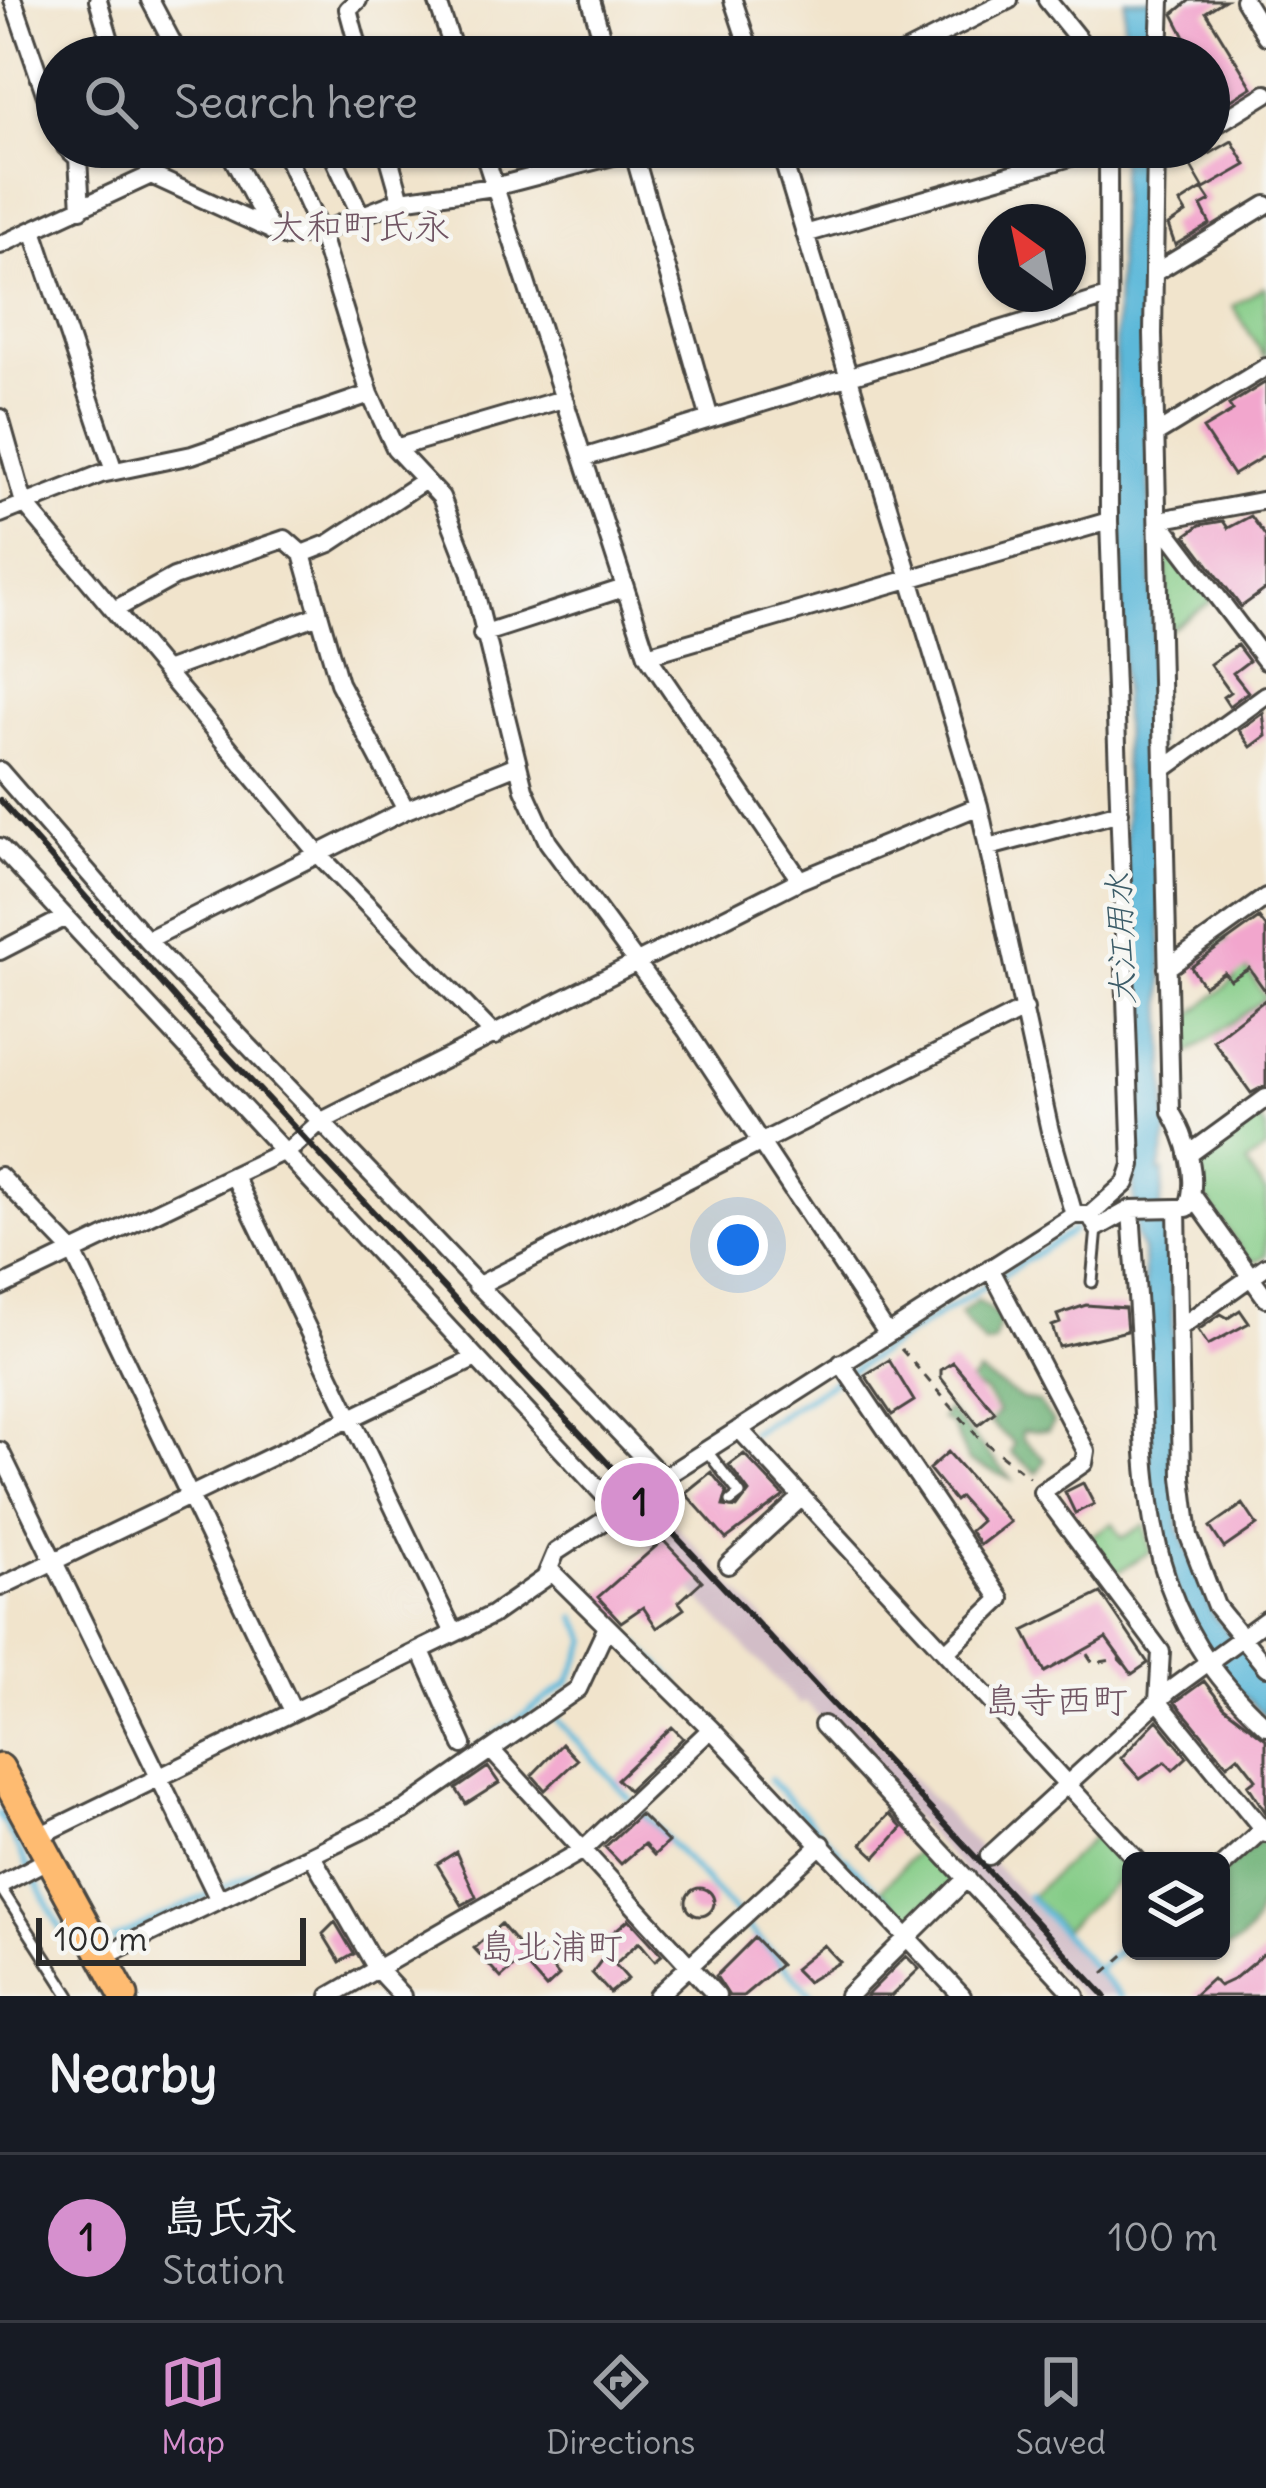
<!DOCTYPE html>
<html lang="en">
<head>
<meta charset="utf-8">
<style>
	body { margin:0; font-family:Delius,"Klee One",sans-serif; background:#242831; color:#f1f3f6 }
	.controls { position:absolute; right:36px; bottom:36px; display:grid; overflow:hidden; border-radius:18px; box-shadow:0 3px 9px #0004 }
	.controls button { width:108px; height:108px; display:grid; place-items:center; padding:0; border:0; border-bottom:3px solid #363941; background:#171b24; color:#f1f3f6; font:60px sans-serif }
	.compass { position:absolute; left:978px; top:204px; width:108px; height:108px; border-radius:50%; background:#171b24; box-shadow:0 3px 9px #0004; rotate:327deg }
	.scale { position:absolute; left:36px; bottom:30px; width:270px; box-sizing:border-box; padding-left:12px; border:6px solid #2b2b2b; border-top:0; font-size:33px; line-height:42px; white-space:nowrap; color:#2b2b2b; -webkit-text-stroke:9px #f6f6f2; paint-order:stroke }
	.you { position:absolute; left:738px; top:1245px; width:42px; height:42px; margin:-30px; border:9px solid #fff; border-radius:50%; background:#1a73e8; box-shadow:0 0 0 18px #1a73e833 }
	.badge { display:grid; place-items:center; width:78px; height:78px; border-radius:50%; background:#d690ce; color:#111; font-size:39px; font-weight:700 }
	.pin { position:absolute; translate:-50% -50%; border:6px solid #fff; box-shadow:0 3px 12px #0006 }
	.list { margin:0; padding:0; list-style:none }
	h2 { display:flex; justify-content:space-between; align-items:center; height:156px; margin:0; padding:0 48px; font-size:51px }
	h2 small { font-size:39px; font-weight:400; color:#9ea1a6 }
	.list li { display:grid; grid-template-columns:78px 1fr auto; gap:36px; align-items:center; box-sizing:border-box; height:168px; padding:0 48px; border-top:3px solid #363941 }
	.list b { display:block; font-size:45px; white-space:nowrap }
	.list p { margin:0; font-size:39px; white-space:nowrap; color:#9ea1a6 }
	.list em { font-size:39px; font-style:normal; color:#9ea1a6 }
	.icon { flex:none; width:66px; height:66px; fill:none; stroke:currentColor; stroke-width:2; stroke-linecap:round; stroke-linejoin:round }
	.map { position:relative; flex:none; width:1266px; height:1996px; overflow:hidden }
	.search { position:absolute; background:#171b24; box-shadow:0 3px 9px #0004; left:36px; right:36px; top:36px; height:132px; display:flex; align-items:center; gap:30px; box-sizing:border-box; padding:0 42px; border-radius:66px; color:#9ea1a6; font-size:45px }
	.sheet { height:324px; background:#171b24 }
	nav { display:flex; justify-content:space-around; align-items:center; box-sizing:border-box; height:168px; border-top:3px solid #363941; background:#171b24; font-size:33px; color:#9ea1a6 }
	nav a { display:grid; justify-items:center; gap:6px }
	nav .on { color:#d690ce }
	.map>svg:first-child { display:block }
	.industrial { fill:#d2bdc7 }
	.green { fill:#85cc87; stroke:#587c59; stroke-width:3 }
	.forest { fill:#6cb074; stroke:#4c6e50; stroke-width:3 }
	.water { fill:#5bb8d9; stroke:#437282; stroke-width:3 }
	.lines { fill:none; stroke-linecap:round; stroke-linejoin:round }
	.stream { stroke:#5bb8d9; stroke-width:6 }
	.building { fill:#f2a6cd }
	.service-casing { stroke:#494743; stroke-width:15 }
	.minor-casing { stroke:#494743; stroke-width:22 }
	.primary-casing { stroke:#494743; stroke-width:33 }
	.path { stroke:#494743; stroke-width:3; stroke-dasharray:9 9; stroke-linecap:butt }
	.service { stroke:#fff; stroke-width:9 }
	.minor { stroke:#fff; stroke-width:16 }
	.primary { stroke:#febb71; stroke-width:27 }
	.rail { stroke:#2b2b2b; stroke-width:6 }
	.labels { text-anchor:middle; stroke-width:9; stroke-linejoin:round; paint-order:stroke }
	.water-label { font-size:33px; font-style:italic; fill:#3c5c68; stroke:#f6f6f2 }
	.quarter-label { font-size:36px; fill:#715664; stroke:#f6f6f2 }
</style>
</head>
<body>
<div class="map">
<svg width="1266" height="1996" viewBox="0 0 1266 1996">
	<rect width="100%" height="100%" fill="#f6f6f2"/>
	<filter id="ink" filterUnits="userSpaceOnUse"><feTurbulence type="fractalNoise" baseFrequency=".00833" numOctaves="2"/><feDisplacementMap in="SourceGraphic" scale="24" xChannelSelector="R" yChannelSelector="G"/><feConvolveMatrix kernelMatrix="1 2 1 2 8 2 1 2 1" color-interpolation-filters="sRGB"/></filter>
	<filter id="wash" filterUnits="userSpaceOnUse"><feTurbulence type="fractalNoise" baseFrequency=".004" numOctaves="4" result="noise"/><feDisplacementMap in="SourceGraphic" scale="48" xChannelSelector="R" yChannelSelector="G"/><feGaussianBlur stdDeviation="2.7" result="paint"/><feColorMatrix in="noise" values="0 0 0 0 0 0 0 0 0 0 0 0 0 0 0 0 0 1.4 0 .05"/><feComposite in="paint" operator="in"/></filter>
	<g filter="url(#wash)">
		<rect width="100%" height="100%" fill="#f1e4cc"/>
		<path class="industrial" d="M650,1498L1118,1996H1080L805,1702L800,1705L630,1526L629,1516Z"/>
		<path class="green" d="M1264,287L1266,290L1265,358L1233,306Z
			M1173,544L1212,601L1168,631L1166,547Z
			M1225,936L1266,998L1179,1060V1025L1235,979L1212,945Z
			M1256,1115L1266,1129V1149L1246,1164L1266,1193V1255L1258,1261L1248,1259L1197,1185L1195,1157Z
			M1113,1523L1122,1538L1144,1525L1151,1551L1112,1576L1084,1540Z
			M1101,1830L1131,1862V1881L1124,1875L1063,1930L1031,1896Z
			M925,1842L959,1876L915,1926L881,1890Z"/>
		<path class="forest" d="M978,1300L1001,1319L994,1342L984,1344L960,1314Z
			M979,1373L1022,1399L1038,1402L1054,1423L1048,1431H1022V1438L1045,1460L1037,1473L1011,1453L1014,1443L990,1423L998,1412L985,1392L968,1385Z
			M947,1409L1009,1476L1012,1480L968,1461L952,1425L941,1419Z
			M1266,1840C1266,1877 1266,1943 1221,1949V1874L1258,1841Z"/>
		<path class="water" d="M1125,0H1153L1152,57H1123Z
			M1121,147H1150L1145,334L1167,1136L1159,1172H1164L1159,1222L1170,1237L1179,1527L1213,1615L1266,1678V1717L1222,1674L1183,1615L1150,1489L1143,1250L1136,1238L1134,1205L1115,348Z"/>
		<g class="lines">
			<path class="stream" d="M752,1433L1074,1230
				M638,1644L678,1684
				M554,1716L629,1798
				M770,1780L839,1851
				M638,1808L737,1914
				M0,1814L68,1943L78,1946
				M844,1857L912,1926
				M1028,1896L1120,1996
				M747,1926L813,1996
				M920,1937L975,1996
				M113,1940L400,1803L568,1683L588,1640L576,1618
				M1096,1971L1131,1939"/>
		</g>
		<g id="blocks">
			<path class="building" d="M1190,0H1225L1206,12L1252,87L1209,114V57H1172L1189,45L1173,14Z
				M1232,141L1246,165L1204,189L1190,165Z
				M1202,189L1210,201L1201,206L1210,224L1175,245L1168,225L1186,213L1180,203Z
				M1266,382V455L1233,475L1203,429L1233,411L1229,405Z
				M1251,516L1266,537V589L1241,607L1186,535L1200,525L1223,521L1228,528Z
				M1237,645L1249,661L1233,673L1248,692L1229,706L1223,697L1230,692L1210,664Z
				M1263,713L1266,736L1251,747L1239,730Z
				M1259,918L1266,927V992L1249,968L1230,980L1224,972L1204,986L1191,967Z
				M1266,999V1085L1251,1093L1213,1040Z
				M1086,1305L1125,1308L1127,1331L1059,1347L1052,1326L1060,1323L1057,1315Z
				M1240,1310L1249,1323L1208,1345L1198,1330L1221,1314L1228,1318Z
				M889,1360L914,1401L892,1415L865,1375Z
				M953,1362L995,1412L978,1425L941,1378V1370Z
				M948,1452L1010,1522L980,1545L970,1531L981,1521L960,1497L955,1501L929,1469Z
				M744,1454L784,1496L726,1539L685,1493L711,1472L727,1492L723,1506L737,1508L749,1492L729,1465Z
				M1083,1483L1094,1504L1075,1513L1065,1492Z
				M1243,1504L1257,1525L1224,1548L1210,1527Z
				M663,1540L702,1581L679,1602L684,1609L657,1628L643,1607L621,1622L598,1597Z
				M1101,1593L1148,1663L1132,1674L1106,1638L1045,1672L1024,1631Z
				M1204,1681L1224,1707L1266,1739V1813L1248,1785L1256,1779L1238,1756L1227,1765L1175,1702Z
				M1157,1720L1187,1757L1173,1770L1165,1762L1140,1779L1121,1758Z
				M672,1727L683,1738L628,1790L617,1779Z
				M562,1744L577,1760L545,1790L532,1775Z
				M488,1767L499,1783L466,1804L456,1789Z
				M640,1814L668,1842L654,1855L644,1844L621,1864L605,1847Z
				M889,1814L902,1828L876,1857L862,1844Z
				M456,1852L476,1897L462,1905L437,1864Z
				M686 1902a14 14 0 1 1 28 0a14 14 0 1 1-28 0Z
				M629,1919L662,1955L655,1961L639,1942L616,1963L599,1944Z
				M335,1922L354,1954L340,1962L323,1934Z
				M501,1924L527,1955L501,1978L474,1948Z
				M754,1938L780,1965L743,1996H729L716,1976Z
				M824,1945L840,1962L807,1982L794,1969Z
				M536,1950L559,1976L546,1988L523,1962Z
				M1266,1952V1996H1193L1212,1979L1219,1986L1234,1979Z
				M606,1954L628,1979L610,1993L592,1973Z
				M906,1956L919,1969L891,1996H866Z"/>
		</g>
	</g>
	<g filter="url(#ink)">
		<use href="#blocks" fill-opacity="0" stroke="#494743" stroke-width="3"/>
		<g class="lines">
			<defs>
				<path id="service" d="M1092,1282L1097,1228
					M706,1450L740,1494L731,1501
					M0,1887L70,1996"/>
				<path id="minor" d="M13,0L57,128
					M98,0L115,57
					M150,0L180,57
					M358,0L348,9L361,57
					M437,0L456,57
					M591,0L607,57
					M733,0L752,57
					M1047,0L1093,57
					M1244,0L1266,36
					M896,57L1009,0
					M1159,57L1161,0
					M1209,129L1266,94
					M66,147L78,158L81,209
					M145,147L151,175L286,237L320,232L370,394
					M227,147L271,231
					M329,147L361,216
					M386,147L401,200
					M482,147L647,655L800,880
					M632,147L710,419
					M779,147L979,806L1050,1131L1074,1215
					M1156,147L1153,334L1171,1112C1186,1136 1200,1180 1187,1208H1177L1182,1477L1189,1536L1216,1606L1266,1667
					M284,151L320,232L401,200L494,187L647,147
					M1156,161L1179,147
					M33,230L114,471
					M805,234L1105,147
					M0,245L151,175
					M1154,273L1266,205
					M0,418L24,503L319,855L495,1036
					M1156,434L1266,367
					M395,448L563,399
					M583,458L1104,298
					M1266,500L1159,520L1266,661
					M0,514L101,474L192,455L370,394L395,448L441,497L470,571L524,789L548,842L687,1031L887,1333
					M302,554L330,543L425,480
					M114,610L174,577L285,539L302,554L339,683L406,810
					M482,634L624,588
					M647,655L1109,521
					M165,671L319,615
					M1165,768L1266,695
					M0,771L147,940L663,1478L1074,1215H1090L1097,1228L1131,1209L1177,1208
					M0,847L619,1511L556,1552L545,1578L492,1615L37,1837
					M989,847L1120,812
					M147,940L406,810L517,765
					M0,951L64,918
					M1167,968L1266,897
					M286,1153L320,1122L800,880L979,806
					M1188,1155L1266,1098
					M0,1176L73,1252L293,1711
					M234,1176L454,1633
					M1193,1196L1266,1298
					M1131,1209C1134,1261 1139,1312 1141,1365C1146,1512 1149,1620 1266,1726
					M1090,1215L1126,1183L1132,1165L1109,521L1108,147
					M990,1268L1086,1451L1084,1463L1042,1492L1161,1652L1158,1701L1266,1833
					M477,1286L1025,1009
					M0,1287L284,1151
					M1179,1328L1266,1266
					M841,1363L1001,1599L946,1652
					M739,1429L1138,1861
					M0,1451L219,1900
					M728,1565L802,1497
					M549,1569L711,1729L962,1996
					M0,1587L476,1358
					M421,1651L463,1745
					M823,1725L1076,1996
					M492,1751L717,1996
					M312,1856L377,1969L402,1996
					M989,1856L1170,1690L1266,1620
					M1221,1867L1263,1829
					M0,1885L49,1859
					M101,1957L404,1810L578,1689L607,1627
					M330,1996L583,1850L711,1729
					M657,1996L822,1844
					M848,1996L967,1878"/>
				<path id="primary" d="M0,1768L124,1996"/>
			</defs>
			<use href="#service" class="service-casing"/>
			<use href="#minor" class="minor-casing"/>
			<use href="#primary" class="primary-casing"/>
			<path class="path" d="M901,1349L977,1436L1029,1477
				M635,1505L651,1493
				M1087,1654L1093,1663L1119,1659L1128,1669
				M1104,1973L1131,1949"/>
			<use href="#service" class="service"/>
			<use href="#minor" class="minor"/>
			<use href="#primary" class="primary"/>
			<path class="rail" d="M0,800L196,1022L1105,1996"/>
		</g>
	</g>
	<g class="labels">
		<g class="water-label">
			<text transform="translate(1120 939) rotate(-92)" y="12">大江用水</text>
		</g>
		<g class="quarter-label">
			<text x="360" y="239">大和町氏永</text>
			<text x="1056" y="1713">島寺西町</text>
			<text x="551" y="1959">島北浦町</text>
		</g>
	</g>
</svg>
<div class="controls">
<button><svg class="icon" aria-label="layers" viewBox="0 0 24 24"><path d="M12 4l9 5-9 5-9-5zM3 14l9 5 9-5"/></svg></button>
</div>
<svg class="compass" viewBox="-18 -18 36 36"><path d="M0-13l5 13h-10z" fill="#e53935"/><path d="M0 13l5-13h-10z" fill="#9ea1a6"/></svg>
<div class="scale">100 m</div>
<div class="you"></div>
<div class="pin badge" style="left:640px;top:1502px">1</div>
<div class="search"><svg class="icon" aria-label="search" viewBox="0 0 24 24"><circle cx="10" cy="10" r="6"/><path d="M15 15l6 6"/></svg>Search here</div>
</div>
<section class="sheet">
<h2>Nearby<small></small></h2>
<ul class="list">
<li><span class="badge">1</span><div><b>島氏永</b><p>Station</p></div><em>100 m</em></li>
</ul>
</section>
<nav>
<a class="on"><svg class="icon" aria-label="map" viewBox="0 0 24 24"><path d="M3 6l6-2 6 2 6-2v14l-6 2-6-2-6 2zM9 4v14M15 6v14"/></svg>Map</a>
<a><svg class="icon" aria-label="directions" viewBox="0 0 24 24"><path d="M12 3l9 9-9 9-9-9zM9 14v-3h6M13 9l2 2-2 2"/></svg>Directions</a>
<a><svg class="icon" aria-label="saved" viewBox="0 0 24 24"><path d="M7 4h10v16l-5-4-5 4z"/></svg>Saved</a>
</nav>
</body>
</html>
